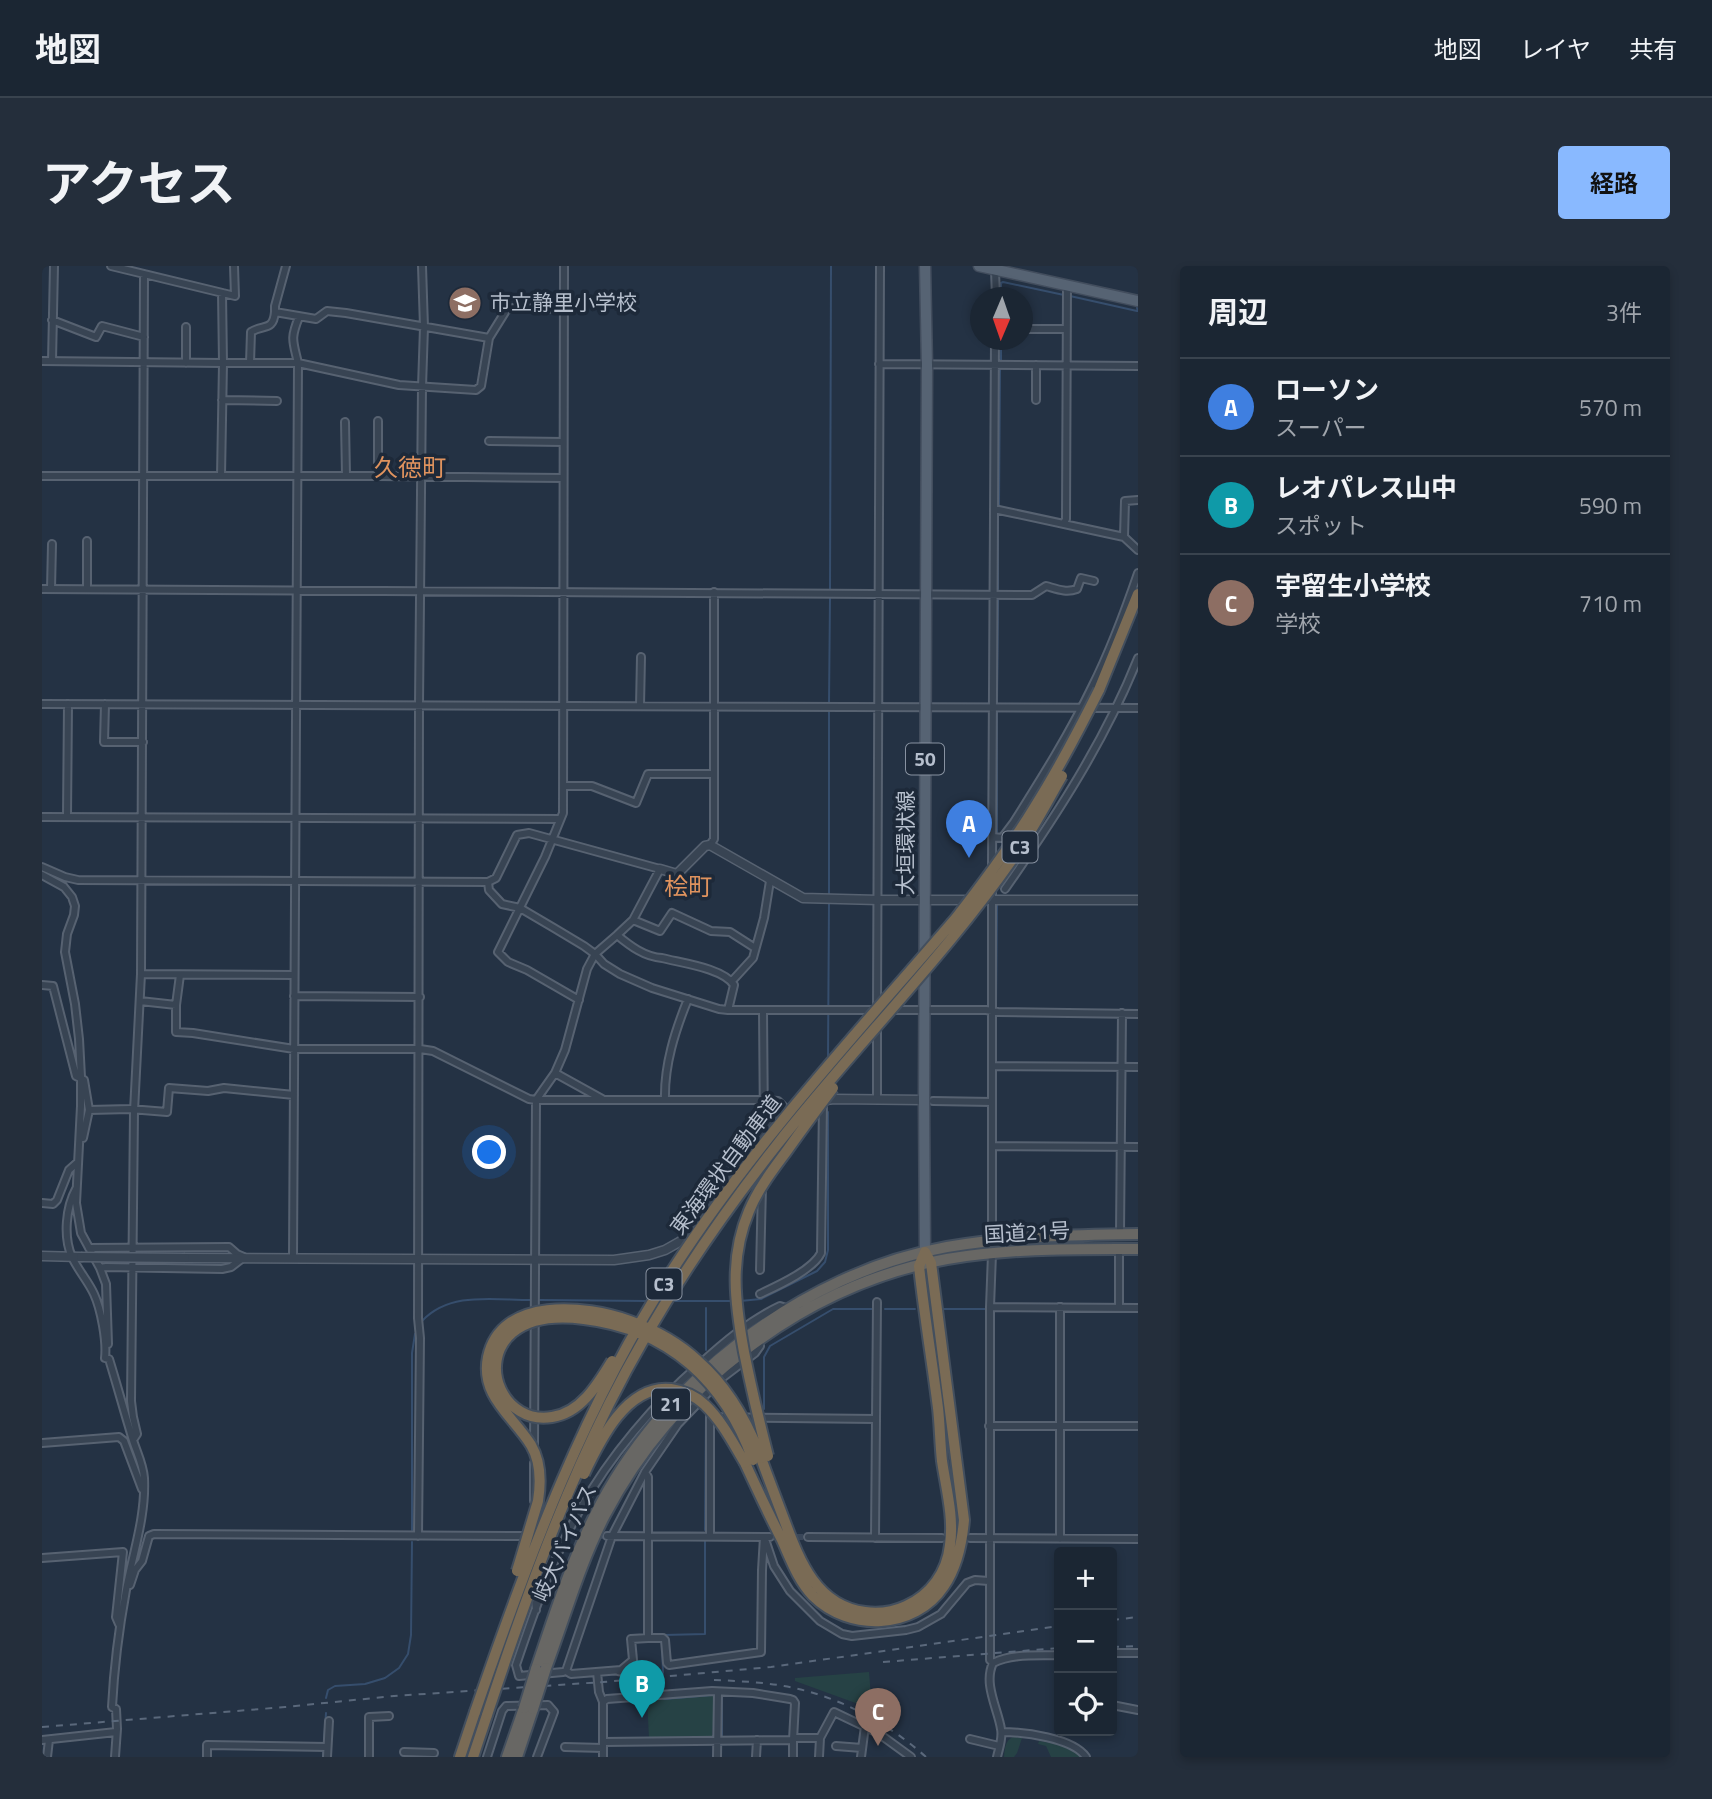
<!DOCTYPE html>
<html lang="ja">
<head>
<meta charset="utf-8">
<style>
	body { margin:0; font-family:"Titillium Web","Noto Sans JP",sans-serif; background:#242e3b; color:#f1f3f6 }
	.controls { position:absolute; right:21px; bottom:21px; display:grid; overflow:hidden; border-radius:7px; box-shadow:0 4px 10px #0003 }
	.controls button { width:63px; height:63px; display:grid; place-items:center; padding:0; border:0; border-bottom:2px solid #39434e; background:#1b2633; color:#f1f3f6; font:35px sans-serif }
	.compass { position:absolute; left:928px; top:21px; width:63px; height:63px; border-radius:50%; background:#1b2633; box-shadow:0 4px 10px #0003; rotate:182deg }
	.you { position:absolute; left:448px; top:887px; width:24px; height:24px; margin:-18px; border:5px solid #fff; border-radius:50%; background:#1a73e8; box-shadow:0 0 0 10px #1a73e833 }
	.badge { display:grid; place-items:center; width:46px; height:46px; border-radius:50%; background:#89b9ff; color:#fff; font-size:23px; font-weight:700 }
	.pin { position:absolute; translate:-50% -58px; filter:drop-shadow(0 2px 4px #0008) }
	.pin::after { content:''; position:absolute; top:37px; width:24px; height:21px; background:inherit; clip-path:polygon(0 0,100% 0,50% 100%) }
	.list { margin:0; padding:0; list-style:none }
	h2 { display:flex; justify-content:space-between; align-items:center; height:91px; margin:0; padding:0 28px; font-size:30px }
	h2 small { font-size:23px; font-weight:400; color:#a0a5ac }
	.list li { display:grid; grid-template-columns:46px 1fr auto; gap:21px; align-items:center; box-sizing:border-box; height:98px; padding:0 28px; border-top:2px solid #39434e }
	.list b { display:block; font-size:26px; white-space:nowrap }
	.list p { margin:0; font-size:23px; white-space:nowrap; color:#a0a5ac }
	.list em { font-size:23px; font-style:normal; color:#a0a5ac }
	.icon { flex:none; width:38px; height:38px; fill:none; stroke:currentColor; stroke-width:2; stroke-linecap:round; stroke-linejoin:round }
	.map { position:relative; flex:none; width:1096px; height:1491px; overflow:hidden; border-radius:7px }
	header { display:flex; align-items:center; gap:42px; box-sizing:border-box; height:98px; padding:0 35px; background:#1b2633; border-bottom:2px solid #39434e }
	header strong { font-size:33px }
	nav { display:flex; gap:38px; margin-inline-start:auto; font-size:24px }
	.intro { display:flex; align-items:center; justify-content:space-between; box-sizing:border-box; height:168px; padding:0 42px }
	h1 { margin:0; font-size:49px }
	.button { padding:18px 32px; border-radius:7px; background:#89b9ff; color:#111; font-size:24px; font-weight:700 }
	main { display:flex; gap:42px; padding:0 42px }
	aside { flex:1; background:#1b2633; border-radius:7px; box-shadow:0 4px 10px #0003 }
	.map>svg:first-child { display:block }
	.green { fill:#264245 }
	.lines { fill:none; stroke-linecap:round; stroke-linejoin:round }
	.stream { stroke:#364e6d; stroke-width:2 }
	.minor-tunnel { stroke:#3a4759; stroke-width:6; stroke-dasharray:6 3; stroke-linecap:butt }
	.minor-casing { stroke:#576271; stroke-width:10 }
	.tertiary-casing { stroke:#576271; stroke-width:11 }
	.primary-casing { stroke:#424d5d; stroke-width:13 }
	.trunk-casing { stroke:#434f5e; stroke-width:14 }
	.motorway-casing { stroke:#434f5e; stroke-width:14 }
	.minor { stroke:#384453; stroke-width:6 }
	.tertiary { stroke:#384453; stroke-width:8 }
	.primary { stroke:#566373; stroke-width:10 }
	.trunk { stroke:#686764; stroke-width:10 }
	.motorway { stroke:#7a6b55; stroke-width:10 }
	.rail { stroke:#5a687b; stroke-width:2; stroke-dasharray:7 7; stroke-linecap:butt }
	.tertiary-bridge-casing { stroke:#576271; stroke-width:11; stroke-linecap:butt }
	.trunk-bridge-casing { stroke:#434f5e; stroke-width:14; stroke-linecap:butt }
	.motorway-bridge-casing { stroke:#434f5e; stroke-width:14; stroke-linecap:butt }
	.tertiary-bridge { stroke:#384453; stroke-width:8 }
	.trunk-bridge { stroke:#686764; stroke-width:10 }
	.motorway-bridge { stroke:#7a6b55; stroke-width:10 }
	.labels { text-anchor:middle; stroke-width:7; stroke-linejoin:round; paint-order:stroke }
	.shield { fill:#1d2939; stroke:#8892a1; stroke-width:2 }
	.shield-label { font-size:19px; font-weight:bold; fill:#b6bfcd }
	.poi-label { font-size:21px; fill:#b6bfcd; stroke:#1d2939; text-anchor:start }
	.street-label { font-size:21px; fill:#b6bfcd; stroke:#1d2939 }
	.quarter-label { font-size:24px; fill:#e0935e; stroke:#1d2939 }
</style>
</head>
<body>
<header>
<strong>地図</strong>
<nav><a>地図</a><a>レイヤ</a><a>共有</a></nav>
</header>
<div class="intro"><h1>アクセス</h1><a class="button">経路</a></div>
<main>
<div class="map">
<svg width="1096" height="1491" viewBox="0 0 1096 1491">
	<rect width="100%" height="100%" fill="#243244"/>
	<path class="green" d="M827,1406L830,1443L753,1415V1412Z
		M670,1428L673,1430L670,1471L607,1472L605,1433Z
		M973,1471L980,1472L975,1487L972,1491H962C963,1483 963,1472 973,1471Z
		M997,1475L1025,1480L1040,1491H1009L1004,1480L996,1478Z"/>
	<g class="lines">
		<path class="stream" d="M1028,30L1095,45
			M959,32V17L961,16L1022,29
			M1095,42L1096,45
			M959,95V74
			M957,240L958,102
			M956,323V247
			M788,326L789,0
			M787,438L788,332
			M955,438L956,334
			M955,566V444
			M787,631V444
			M954,740L955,639
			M786,792L787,636
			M953,795L954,752
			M953,845V806
			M498,1034L605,1035
			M632,1035H689
			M698,1035L719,1033L775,1005L783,996L786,984V846
			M664,1042V1084
			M843,1043H873
			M899,1043H943
			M963,1044L1016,1045
			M380,1055C408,1025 452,1034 489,1034
			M951,1086V1045L954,1044
			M722,1143V1091L728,1080L791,1043H830
			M370,1264V1087L373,1068
			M663,1264L664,1146
			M622,1369L663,1368V1275
			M620,1376L621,1407
			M284,1432L286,1424L293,1420L323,1418L343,1412L357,1402L366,1388L369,1369L370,1276
			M622,1433L670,1429
			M680,1469V1429
			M281,1491L284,1447
			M679,1491V1480"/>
		<path class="minor-tunnel" d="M530,1269L565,1270
			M728,1271H766"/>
		<defs>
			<path id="minor" d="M69,0L193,30L192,0
				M244,0L233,40V46L274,53L285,45L304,47L447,72
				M522,0L521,547L503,591L456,686L466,696L485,704L537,734
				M953,4L954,32
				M10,54L54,71L60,60L102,71
				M144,61V97
				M981,63H1024
				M0,95L180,97
				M10,95L12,0
				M181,97H256L357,119L434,124L439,120L447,72L465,43L472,42L522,43
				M208,97L209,66C221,58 231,66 233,46
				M837,98L1096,100
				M180,134L235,135
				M994,134V99
				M303,156L304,210
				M447,175L521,176
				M0,210H336L521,212
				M179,210L181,97L180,27
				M336,210V155
				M952,243L1082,271L1096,284
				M1022,257L1024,253L1025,19
				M1082,271L1083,235L1096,234
				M0,323L990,329L1004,320C1015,323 1024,327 1035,323L1039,312L1052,315
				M9,323L10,278
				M45,323V275
				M0,438L1096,442
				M63,438L62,476H101
				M598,440L599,391
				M521,520H550L594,537L606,508H671
				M0,551L518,553
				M25,551L26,438
				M951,571L960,572L972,556C999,513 1028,467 1050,421C1068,385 1083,345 1096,307
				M668,579L672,573V326
				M950,600L953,74
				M0,601L23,611L36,614L446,616L454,612L475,569L487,567L618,603L591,654L575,669L553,688L545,703L523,784L513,807L494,834L492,1182
				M0,609L22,621L30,631L33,640L32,649L25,668L23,686L33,738L37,773L39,811V840L34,937L39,967L58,1002L64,1018L66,1078
				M446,616L447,624L460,638L478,642L512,662L542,680L553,688L562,698L578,708L610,722L677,743L686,744H835
				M963,623C1014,550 1063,475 1096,392
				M591,654L618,665L630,647L669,665L688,666L713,682
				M575,669C588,680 603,691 620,692C639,697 681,702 692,719L686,744
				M99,708L252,709
				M690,715L711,692L722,652L728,615
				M0,719L11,720L34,810L42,814L47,844L41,872
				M252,730L378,731
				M98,735L134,739L138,709
				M134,739V766L151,767L252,783H378L391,785L487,833L494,834H722L736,835L746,845
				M721,744L722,865
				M835,744L838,0
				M850,744H944L956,746L1096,748
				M950,800L1096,801
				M513,807L560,833
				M835,833V761
				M623,834C622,799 633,765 646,733
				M891,835L950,836
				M47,844L88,843L125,846L127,822L166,825L182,822L252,829
				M950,880L1096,881
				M34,923C24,941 21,971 30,991C36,1004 46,1015 52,1028C59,1043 65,1075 63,1092L67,1093C75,1119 82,1145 90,1171C94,1185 101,1197 102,1212C104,1250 91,1287 84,1324C77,1362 72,1402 70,1441L74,1443L75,1463L73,1491
				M0,937L11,938L15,934L27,904L36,896
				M1078,968L1080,747
				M950,975V621
				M47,982L187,981L195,988L202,991L189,1001L180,1003L64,1001L58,1002
				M950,988L948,1041V1394L951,1397C941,1418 956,1443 959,1463C961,1472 957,1482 955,1491
				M251,992L256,97C251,75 248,73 257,51
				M718,1004L721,879
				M718,1028C735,1020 771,1004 779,987L781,837
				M948,1041L1096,1042
				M1077,1041V983
				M717,1076L718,1080L713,1087L680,1112L636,1158L603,1206L570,1270L524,1405L521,1406L477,1410L474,1399C492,1346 511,1291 539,1242C567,1191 613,1137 657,1099C681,1077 708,1054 738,1040L748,1043
				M947,1160H1096
				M91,1174L95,1168L91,1151L89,1135L92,845L99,708L102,8
				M0,1177L77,1171L82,1175L100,1223
				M492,1197V1235
				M603,1206L606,1211V1372H621L623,1374L625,1397L627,1399L719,1386L720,1304L722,1271
				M376,1270L378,1072L376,1052L377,439L380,121L382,61L380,0
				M565,1270L728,1271
				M668,1270V1151L834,1153
				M766,1271L900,1272
				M833,1272L835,1036
				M928,1272L1096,1273
				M1018,1273V1041
				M724,1276L732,1300L748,1325L778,1355L800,1368L810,1370L864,1364L876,1361L899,1348L925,1317L933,1314L947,1315
				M0,1292L81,1286L74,1351L77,1358
				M88,1319L93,1304L100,1295L107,1270L112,1268L488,1270
				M492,1323L494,1344
				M1070,1387H1096
				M951,1397C971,1387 996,1390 1017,1389
				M524,1405L529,1408L579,1404L591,1394L589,1373L606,1372
				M576,1405L590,1408
				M555,1406L557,1426L561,1436
				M1070,1439L1096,1444
				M960,1466C982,1466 1031,1472 1044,1491
				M752,1472H778L792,1446L836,1467L869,1491
				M928,1473L957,1480
				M0,1474L74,1466
				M561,1476L751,1474V1491
				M794,1480L820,1482
				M523,1481L561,1482
				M362,1486L392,1487
				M5,1491L7,1474
				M165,1491V1479L285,1481
				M285,1491L287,1455
				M327,1491V1451L347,1450
				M445,1491L460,1445L464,1440L506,1439L512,1446L495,1491
				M561,1491V1436L565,1433L670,1425L711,1427L748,1433L751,1434L753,1437L751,1474
				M675,1491L676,1426
				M714,1491L715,1474
				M777,1491L778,1472
				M819,1491L823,1460"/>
			<path id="tertiary" d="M618,603L635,608L663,580L668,579L761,632L836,634H1096
				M0,990L39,991
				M143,992L572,994L607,989L623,984L639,975L652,962L712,872L732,853L746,845L768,836L792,833L882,834"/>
			<path id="primary" d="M937,0L1096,35
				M883,986L882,834L885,99L883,0"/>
			<path id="trunk" d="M504,1402C523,1351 538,1297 563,1249C631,1120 761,1019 905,993C968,982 1032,983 1096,983
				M494,1403C512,1350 528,1298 553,1249C618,1117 760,1007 905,981C968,970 1033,969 1096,968
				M465,1491L482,1442
				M475,1491L491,1443"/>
			<path id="motorway" d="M1057,424L1096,328
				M703,1197C715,1223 727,1249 740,1274C749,1294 756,1314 771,1330C807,1366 873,1364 902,1320C915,1301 920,1277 922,1254L889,997L883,986L877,1000C882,1047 890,1094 896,1142C898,1159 898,1177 900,1195C904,1222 912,1251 908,1279C905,1306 889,1329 864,1340C851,1346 837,1348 823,1346C775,1340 758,1296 743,1256C735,1235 727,1214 719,1192
				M418,1491L433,1446
				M431,1491L445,1449"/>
		</defs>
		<use href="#minor" class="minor-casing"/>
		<use href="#tertiary" class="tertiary-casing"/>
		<use href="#primary" class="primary-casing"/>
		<use href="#trunk" class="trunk-casing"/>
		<use href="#motorway" class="motorway-casing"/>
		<use href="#minor" class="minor"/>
		<use href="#tertiary" class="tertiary"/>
		<use href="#primary" class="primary"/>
		<use href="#trunk" class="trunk"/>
		<use href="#motorway" class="motorway"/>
		<path class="rail" d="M1070,1354L1096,1351
			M1070,1381L1096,1380
			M841,1396L1017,1382
			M672,1414C695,1415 719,1416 742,1420C794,1429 845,1456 884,1491
			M0,1461L243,1441L352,1430L561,1416L729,1401L1017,1360"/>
		<defs>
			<path id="tertiary-bridge" d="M39,991L143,992"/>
			<path id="trunk-bridge" d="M482,1442L494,1403
				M491,1443L504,1402"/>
			<path id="motorway-bridge" d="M570,1095C556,1118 539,1147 510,1151C462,1159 434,1097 471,1066C491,1050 519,1050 542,1053C627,1063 683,1116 711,1194
				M726,1190C717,1155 709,1121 702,1086C693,1037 687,992 707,945C716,923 730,905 744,886C759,865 775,843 791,822
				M542,1208C558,1174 585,1118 629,1123C642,1125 654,1130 663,1139C680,1155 691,1177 703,1197
				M475,1305L496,1235C499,1216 499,1196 489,1179C471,1150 438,1130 446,1091C459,1030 544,1039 588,1055C613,1064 637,1077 656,1095C686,1121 705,1155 719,1192
				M433,1446C487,1289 543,1137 635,997C716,873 818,764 914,652C942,616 969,580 992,542C1016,504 1037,464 1057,424
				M445,1449C480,1343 517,1238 567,1138C613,1046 671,960 734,880C813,779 905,689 978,582C993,559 1006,534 1020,510"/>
		</defs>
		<use href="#tertiary-bridge" class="tertiary-bridge-casing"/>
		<use href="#trunk-bridge" class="trunk-bridge-casing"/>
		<use href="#motorway-bridge" class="motorway-bridge-casing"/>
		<use href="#tertiary-bridge" class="tertiary-bridge"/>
		<use href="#trunk-bridge" class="trunk-bridge"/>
		<use href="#motorway-bridge" class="motorway-bridge"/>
	</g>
	<defs>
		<symbol id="school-disc" viewBox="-11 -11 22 22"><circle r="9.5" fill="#8d6e63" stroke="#1d2939"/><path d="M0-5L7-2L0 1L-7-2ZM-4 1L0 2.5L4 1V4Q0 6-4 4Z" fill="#fff"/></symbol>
	</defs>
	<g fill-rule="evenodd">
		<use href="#school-disc" x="404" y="18" width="38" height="38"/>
	</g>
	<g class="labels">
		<g class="shield">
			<rect x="864" y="477.5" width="38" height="31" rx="5"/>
			<rect x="960.5" y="565.5" width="35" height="31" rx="5"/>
			<rect x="604.5" y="1002.5" width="35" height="31" rx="5"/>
			<rect x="610" y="1122.5" width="38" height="31" rx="5"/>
		</g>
		<g class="shield-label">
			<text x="883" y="500">50</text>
			<text x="978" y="588">C3</text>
			<text x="622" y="1025">C3</text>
			<text x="629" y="1145">21</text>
		</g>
		<g class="poi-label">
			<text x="448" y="44">市立静里小学校</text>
		</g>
		<g class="street-label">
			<text transform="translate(864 577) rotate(-90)" y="7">大垣環状線</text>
			<text transform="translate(684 899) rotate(-53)" y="7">東海環状自動車道</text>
			<text transform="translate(985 967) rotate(-3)" y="7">国道21号</text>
			<text transform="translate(523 1277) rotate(-66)" y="7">岐大バイパス</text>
		</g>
		<g class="quarter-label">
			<text x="368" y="210">久徳町</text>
			<text x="646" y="629">桧町</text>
		</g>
	</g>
</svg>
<div class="controls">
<button>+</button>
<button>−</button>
<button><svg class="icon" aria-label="locate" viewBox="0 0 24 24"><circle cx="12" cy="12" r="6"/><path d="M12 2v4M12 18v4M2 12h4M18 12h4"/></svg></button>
</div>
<svg class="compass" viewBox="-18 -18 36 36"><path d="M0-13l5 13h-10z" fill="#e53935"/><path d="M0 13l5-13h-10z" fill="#a0a5ac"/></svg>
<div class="you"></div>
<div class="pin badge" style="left:927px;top:592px;background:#3f7fe0">A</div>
<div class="pin badge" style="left:600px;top:1452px;background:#0f9aa8">B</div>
<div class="pin badge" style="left:836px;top:1480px;background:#8d6e63">C</div>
</div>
<aside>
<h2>周辺<small>3件</small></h2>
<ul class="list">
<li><span class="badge" style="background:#3f7fe0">A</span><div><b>ローソン</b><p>スーパー</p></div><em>570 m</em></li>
<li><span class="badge" style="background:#0f9aa8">B</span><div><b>レオパレス山中</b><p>スポット</p></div><em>590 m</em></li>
<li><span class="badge" style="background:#8d6e63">C</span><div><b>宇留生小学校</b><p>学校</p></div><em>710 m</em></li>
</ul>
</aside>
</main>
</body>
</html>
